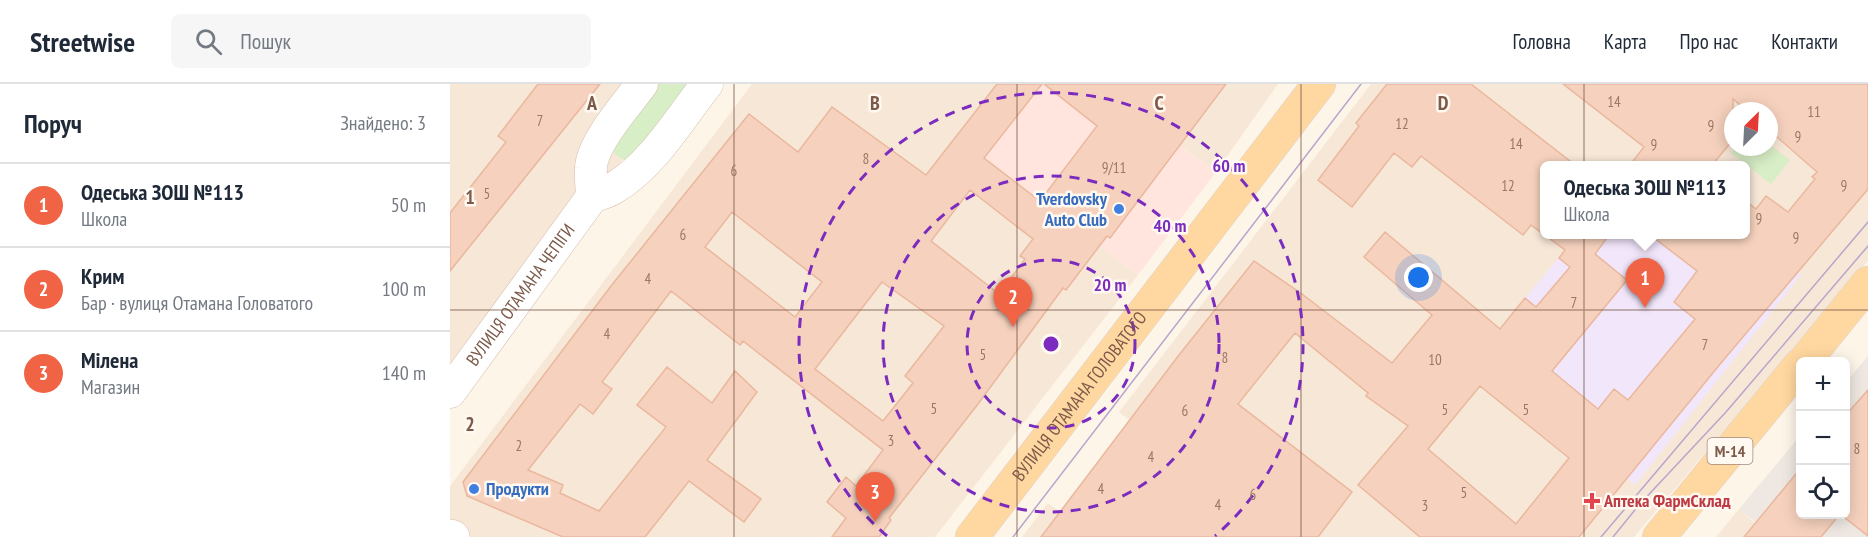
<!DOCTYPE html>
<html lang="uk">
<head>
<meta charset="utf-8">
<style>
	body { margin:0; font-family:"PT Sans Narrow",sans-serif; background:#f6f6f7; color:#1f2937 }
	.controls { position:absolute; right:18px; bottom:18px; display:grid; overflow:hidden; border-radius:9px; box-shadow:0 3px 15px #0003 }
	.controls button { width:54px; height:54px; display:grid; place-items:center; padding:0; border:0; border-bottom:2px solid #e0e1e3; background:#fff; color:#1f2937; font:30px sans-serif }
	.compass { position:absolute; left:1274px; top:18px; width:54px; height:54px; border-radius:50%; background:#fff; box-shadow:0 3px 15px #0003; rotate:24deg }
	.you { position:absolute; left:969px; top:194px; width:21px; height:21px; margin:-15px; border:4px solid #fff; border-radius:50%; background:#1a73e8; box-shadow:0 0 0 9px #1a73e833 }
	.badge { display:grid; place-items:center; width:39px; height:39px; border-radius:50%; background:#f16345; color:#fff; font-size:20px; font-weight:700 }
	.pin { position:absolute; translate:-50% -50px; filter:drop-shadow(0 2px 3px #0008) }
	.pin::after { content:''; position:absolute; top:32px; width:21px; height:18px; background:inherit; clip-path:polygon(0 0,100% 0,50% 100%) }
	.popup { position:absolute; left:1090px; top:77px; width:210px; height:78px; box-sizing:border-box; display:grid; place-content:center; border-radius:9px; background:#fff; filter:drop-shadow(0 2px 4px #0005); font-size:20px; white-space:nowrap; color:#747a83 }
	.popup b { font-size:22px; color:#1f2937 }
	.popup::after { content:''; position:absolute; left:50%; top:100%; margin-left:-12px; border:12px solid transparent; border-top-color:#fff }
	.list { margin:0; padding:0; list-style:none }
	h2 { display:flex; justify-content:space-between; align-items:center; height:78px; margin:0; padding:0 24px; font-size:26px }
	h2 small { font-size:20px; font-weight:400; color:#747a83 }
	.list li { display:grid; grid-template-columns:39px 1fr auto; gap:18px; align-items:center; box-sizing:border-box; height:84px; padding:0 24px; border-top:2px solid #e0e1e3 }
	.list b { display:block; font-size:22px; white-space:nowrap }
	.list p { margin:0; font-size:20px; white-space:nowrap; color:#747a83 }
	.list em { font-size:20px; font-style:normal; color:#747a83 }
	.icon { flex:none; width:33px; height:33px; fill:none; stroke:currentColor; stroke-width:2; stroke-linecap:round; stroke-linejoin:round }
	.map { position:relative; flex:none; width:1418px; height:453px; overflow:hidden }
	header { display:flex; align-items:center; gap:36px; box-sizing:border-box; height:84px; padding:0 30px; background:#fff; border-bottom:2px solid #e0e1e3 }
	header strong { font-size:28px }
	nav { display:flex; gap:33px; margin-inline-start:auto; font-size:21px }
	.search { width:420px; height:54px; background:#f6f6f7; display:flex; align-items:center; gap:15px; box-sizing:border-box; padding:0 21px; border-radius:9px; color:#747a83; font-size:22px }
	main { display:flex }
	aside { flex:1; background:#fff }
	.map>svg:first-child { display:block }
	.residential { fill:#f7e7d7; fill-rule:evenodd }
	.commercial { fill:#ffe5dd }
	.industrial { fill:#efe8e2 }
	.education { fill:#f2e6fb }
	.green { fill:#d8eec6 }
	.building { fill:#f6d2be; stroke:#eab79d; stroke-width:1.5; fill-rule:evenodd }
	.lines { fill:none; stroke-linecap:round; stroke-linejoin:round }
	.minor-casing { stroke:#d5beb0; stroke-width:33 }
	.tertiary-casing { stroke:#d5beb0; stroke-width:34 }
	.primary-casing { stroke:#ddd4d0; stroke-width:34 }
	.minor { stroke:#fff; stroke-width:32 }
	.tertiary { stroke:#fff; stroke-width:33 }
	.primary { stroke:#ffd7a0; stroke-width:33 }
	.tram { stroke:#b7a5cb; stroke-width:1.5 }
	.grid { fill:none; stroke:#7c5949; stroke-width:1.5; stroke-opacity:0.55 }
	.ring { fill:none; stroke:#7b2cbf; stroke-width:3; stroke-dasharray:10 8 }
	.shop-dot { fill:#3f7fe0; stroke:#fff9f2; stroke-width:2 }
	.health-dot { fill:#e0444e; stroke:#fff9f2; stroke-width:2 }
	.labels { text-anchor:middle; stroke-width:5; stroke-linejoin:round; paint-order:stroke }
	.number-label { font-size:15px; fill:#9a7766 }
	.shield { fill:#fff9f2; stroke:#a3897c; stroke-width:1.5 }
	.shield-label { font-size:16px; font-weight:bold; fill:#7c5949 }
	.shop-label { font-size:18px; font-weight:bold; fill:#366cbe; stroke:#fff9f2; text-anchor:end }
	.street-label { font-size:18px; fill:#7c5949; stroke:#fff9f2 }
	.health-label { font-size:18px; font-weight:bold; fill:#be3a42; stroke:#fff9f2; text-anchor:start }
	.grid-label { font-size:20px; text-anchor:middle; font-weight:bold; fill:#7c5949; stroke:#fff9f2; stroke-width:5; stroke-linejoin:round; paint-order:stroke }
	.centre { fill:#7b2cbf; stroke:#fff9f2; stroke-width:3 }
	.ring-label { font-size:18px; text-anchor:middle; font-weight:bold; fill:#7b2cbf; stroke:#fff9f2; stroke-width:5; stroke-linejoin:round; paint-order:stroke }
</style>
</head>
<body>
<header>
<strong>Streetwise</strong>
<div class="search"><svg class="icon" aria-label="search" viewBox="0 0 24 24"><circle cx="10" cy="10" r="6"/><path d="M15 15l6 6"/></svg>Пошук</div>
<nav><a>Головна</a><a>Карта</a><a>Про нас</a><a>Контакти</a></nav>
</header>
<main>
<aside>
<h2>Поруч<small>Знайдено: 3</small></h2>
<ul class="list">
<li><span class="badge">1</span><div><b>Одеська ЗОШ №113</b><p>Школа</p></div><em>50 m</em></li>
<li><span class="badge">2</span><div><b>Крим</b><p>Бар · вулиця Отамана Головатого</p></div><em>100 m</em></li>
<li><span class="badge">3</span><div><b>Мілена</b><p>Магазин</p></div><em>140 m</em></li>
</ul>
</aside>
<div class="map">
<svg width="1418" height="453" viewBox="0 0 1418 453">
	<rect width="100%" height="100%" fill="#fef5e9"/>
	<path class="residential" d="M0,0H226L0,320Z
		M302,0H547L507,54L688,191L485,453H0V402Z
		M649,0H828L766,88Z
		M921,0H1418V177L1184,453H831L669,328ZM1283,27H1319V63H1283ZM1094,82H1296V150H1094Z
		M598,419L610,428L642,453H572Z
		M1289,425L1305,439L1324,453H1266Z"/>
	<path class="commercial" d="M547,0H649L766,88L688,191L507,54Z"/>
	<path class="industrial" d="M1418,272V453H1324L1289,425L1350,352V430H1396V298Z"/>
	<path class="education" d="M1296,145L1351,191L1185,401L1126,351L1049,245L1128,151L1296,150Z"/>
	<path class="green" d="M204,0H244L176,77L167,72L162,64Z
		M1319,60L1340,76L1321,100L1281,69L1286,63H1319Z"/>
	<path class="building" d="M88,0H150L0,187V129L56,58L48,52Z
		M547,0H592L534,74L590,117L647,42L594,0H776L660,154L657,152L616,206L613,204L528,320L439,434L441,436L429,453H382L396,434L377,418L396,393L406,402L433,366L293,257L290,261L221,207L152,298L162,305L143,330L130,320L78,386L113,401L110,409L149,427L216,343L187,321L217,283L262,319L285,287L307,308L257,376L311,415L294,438L239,397L195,453H113L17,412L13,398L161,202L299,30L348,68L382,23L476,91ZM520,106L583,155L570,172L575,175L549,210L481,157ZM282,128L372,198L345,233L255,163ZM432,198L494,242L455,292L463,299L433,337L365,285Z
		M937,0H1021L1125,81H1095V150H1160L1145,170L1177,196L1102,287L1148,325L1164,305L1178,316L1245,235L1224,218L1247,187L1199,150H1296V117L1306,125L1316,112L1338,128L1365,95L1362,93L1367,88L1319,46V27H1297L1283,15V56L1262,81H1180L1194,63L1113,0H1418V105L1271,279L1129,453H970L908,401L958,342L916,312L918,309L845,249L788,320L902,408L868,453H591L729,271L804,177L852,210L942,279L982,231L914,173L935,148L1050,245L1075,214L1086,223L1120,183L1109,174L1115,166L1081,141L1073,151L971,72L962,83L944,69L902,123L868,96L909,42L906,39ZM1030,302L1119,374L1066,440L978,365Z
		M1418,306V452L1395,434V332Z
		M1350,385V430H1390L1371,453H1294Z"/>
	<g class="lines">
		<defs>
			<g id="minor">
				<path d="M142,113C142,104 140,94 141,84C142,59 177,20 192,0"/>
				<path id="s1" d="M0,308L142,113C150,110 158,108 164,104C202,82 230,34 257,0"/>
			</g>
			<path id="tertiary" d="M0,452L3,453"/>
			<g id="primary">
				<path d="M1354,278L1418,199"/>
				<path id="s2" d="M522,453L869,0"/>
				<path d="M1209,453L1350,281"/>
			</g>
		</defs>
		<use href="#minor" class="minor-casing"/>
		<use href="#tertiary" class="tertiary-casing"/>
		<use href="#primary" class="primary-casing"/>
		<use href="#minor" class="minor"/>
		<use href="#tertiary" class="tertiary"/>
		<use href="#primary" class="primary"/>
		<path class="tram" d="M563,453L911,0
			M1151,453L1418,138
			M1163,453L1189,421L1276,328L1418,162"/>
	</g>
	<path class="grid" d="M284,0V453M567,0V453M851,0V453M1134,0V453M0,226H1418"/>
	<g class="ring">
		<circle cx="601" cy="260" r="84"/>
		<circle cx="601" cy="260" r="168"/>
		<path d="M437 452A252 252 0 1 1 765 452"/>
	</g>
	<g class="shop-dot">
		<circle cx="669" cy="125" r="6"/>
		<circle cx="24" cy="405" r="6"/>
	</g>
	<path class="health-dot" d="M1139 408h6v6h6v6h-6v6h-6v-6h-6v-6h6z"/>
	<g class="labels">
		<g class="number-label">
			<text x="1164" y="23">14</text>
			<text x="1364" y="33">11</text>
			<text x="90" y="42">7</text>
			<text x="952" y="45">12</text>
			<text x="1261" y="47">9</text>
			<text x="1348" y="58">9</text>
			<text x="1066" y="65">14</text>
			<text x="1204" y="66">9</text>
			<text x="416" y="80">8</text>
			<text x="664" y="89">9/11</text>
			<text x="284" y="92">6</text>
			<text x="1058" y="107">12</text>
			<text x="1394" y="107">9</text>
			<text x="37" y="115">5</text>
			<text x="1309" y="140">9</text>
			<text x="233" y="156">6</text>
			<text x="1346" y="159">9</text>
			<text x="198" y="200">4</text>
			<text x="1124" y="224">7</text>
			<text x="157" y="255">4</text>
			<text x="1255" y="266">7</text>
			<text x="533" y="276">5</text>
			<text x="775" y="279">8</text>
			<text x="985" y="281">10</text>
			<text x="484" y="330">5</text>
			<text x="995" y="331">5</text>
			<text x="1076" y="331">5</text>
			<text x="735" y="332">6</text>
			<text x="441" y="362">3</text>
			<text x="69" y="367">2</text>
			<text x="1407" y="370">8</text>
			<text x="701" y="378">4</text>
			<text x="651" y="410">4</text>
			<text x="1014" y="414">5</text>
			<text x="803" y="416">6</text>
			<text x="768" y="426">4</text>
			<text x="975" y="427">3</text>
		</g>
		<rect class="shield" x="1257.5" y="354" width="45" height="26" rx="4.5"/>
		<g class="shield-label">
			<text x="1280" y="373">М-14</text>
		</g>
		<g class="shop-label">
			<text x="657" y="121">Tverdovsky<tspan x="657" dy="21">Auto Club</tspan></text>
			<text x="36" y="411" text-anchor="start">Продукти</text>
		</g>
		<g class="street-label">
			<text dy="6" stroke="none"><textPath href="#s1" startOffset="120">ВУЛИЦЯ ОТАМАНА ЧЕПІГИ</textPath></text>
			<text dy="6" stroke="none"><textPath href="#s2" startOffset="177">ВУЛИЦЯ ОТАМАНА ГОЛОВАТОГО</textPath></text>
		</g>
		<g class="health-label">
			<text x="1154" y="423">Аптека ФармСклад</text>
		</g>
	</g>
	<g class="grid-label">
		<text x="142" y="26">A</text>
		<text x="425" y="26">B</text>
		<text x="709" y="26">C</text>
		<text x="993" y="26">D</text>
		<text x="20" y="120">1</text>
		<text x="20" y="347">2</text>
	</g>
	<circle cx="601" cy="260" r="9" class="centre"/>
	<g class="ring-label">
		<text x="779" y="88">60 m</text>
		<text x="720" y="148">40 m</text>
		<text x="660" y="207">20 m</text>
	</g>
</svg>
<div class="controls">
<button>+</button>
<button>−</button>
<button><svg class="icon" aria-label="locate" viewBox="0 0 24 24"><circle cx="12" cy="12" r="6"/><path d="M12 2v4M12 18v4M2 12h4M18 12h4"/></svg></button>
</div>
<svg class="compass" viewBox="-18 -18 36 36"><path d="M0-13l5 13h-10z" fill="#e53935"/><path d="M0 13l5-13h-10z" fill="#747a83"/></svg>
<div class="you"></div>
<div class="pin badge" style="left:1195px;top:224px">1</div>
<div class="popup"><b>Одеська ЗОШ №113</b>Школа</div>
<div class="pin badge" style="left:563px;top:243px">2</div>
<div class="pin badge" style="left:425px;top:438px">3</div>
</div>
</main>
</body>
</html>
